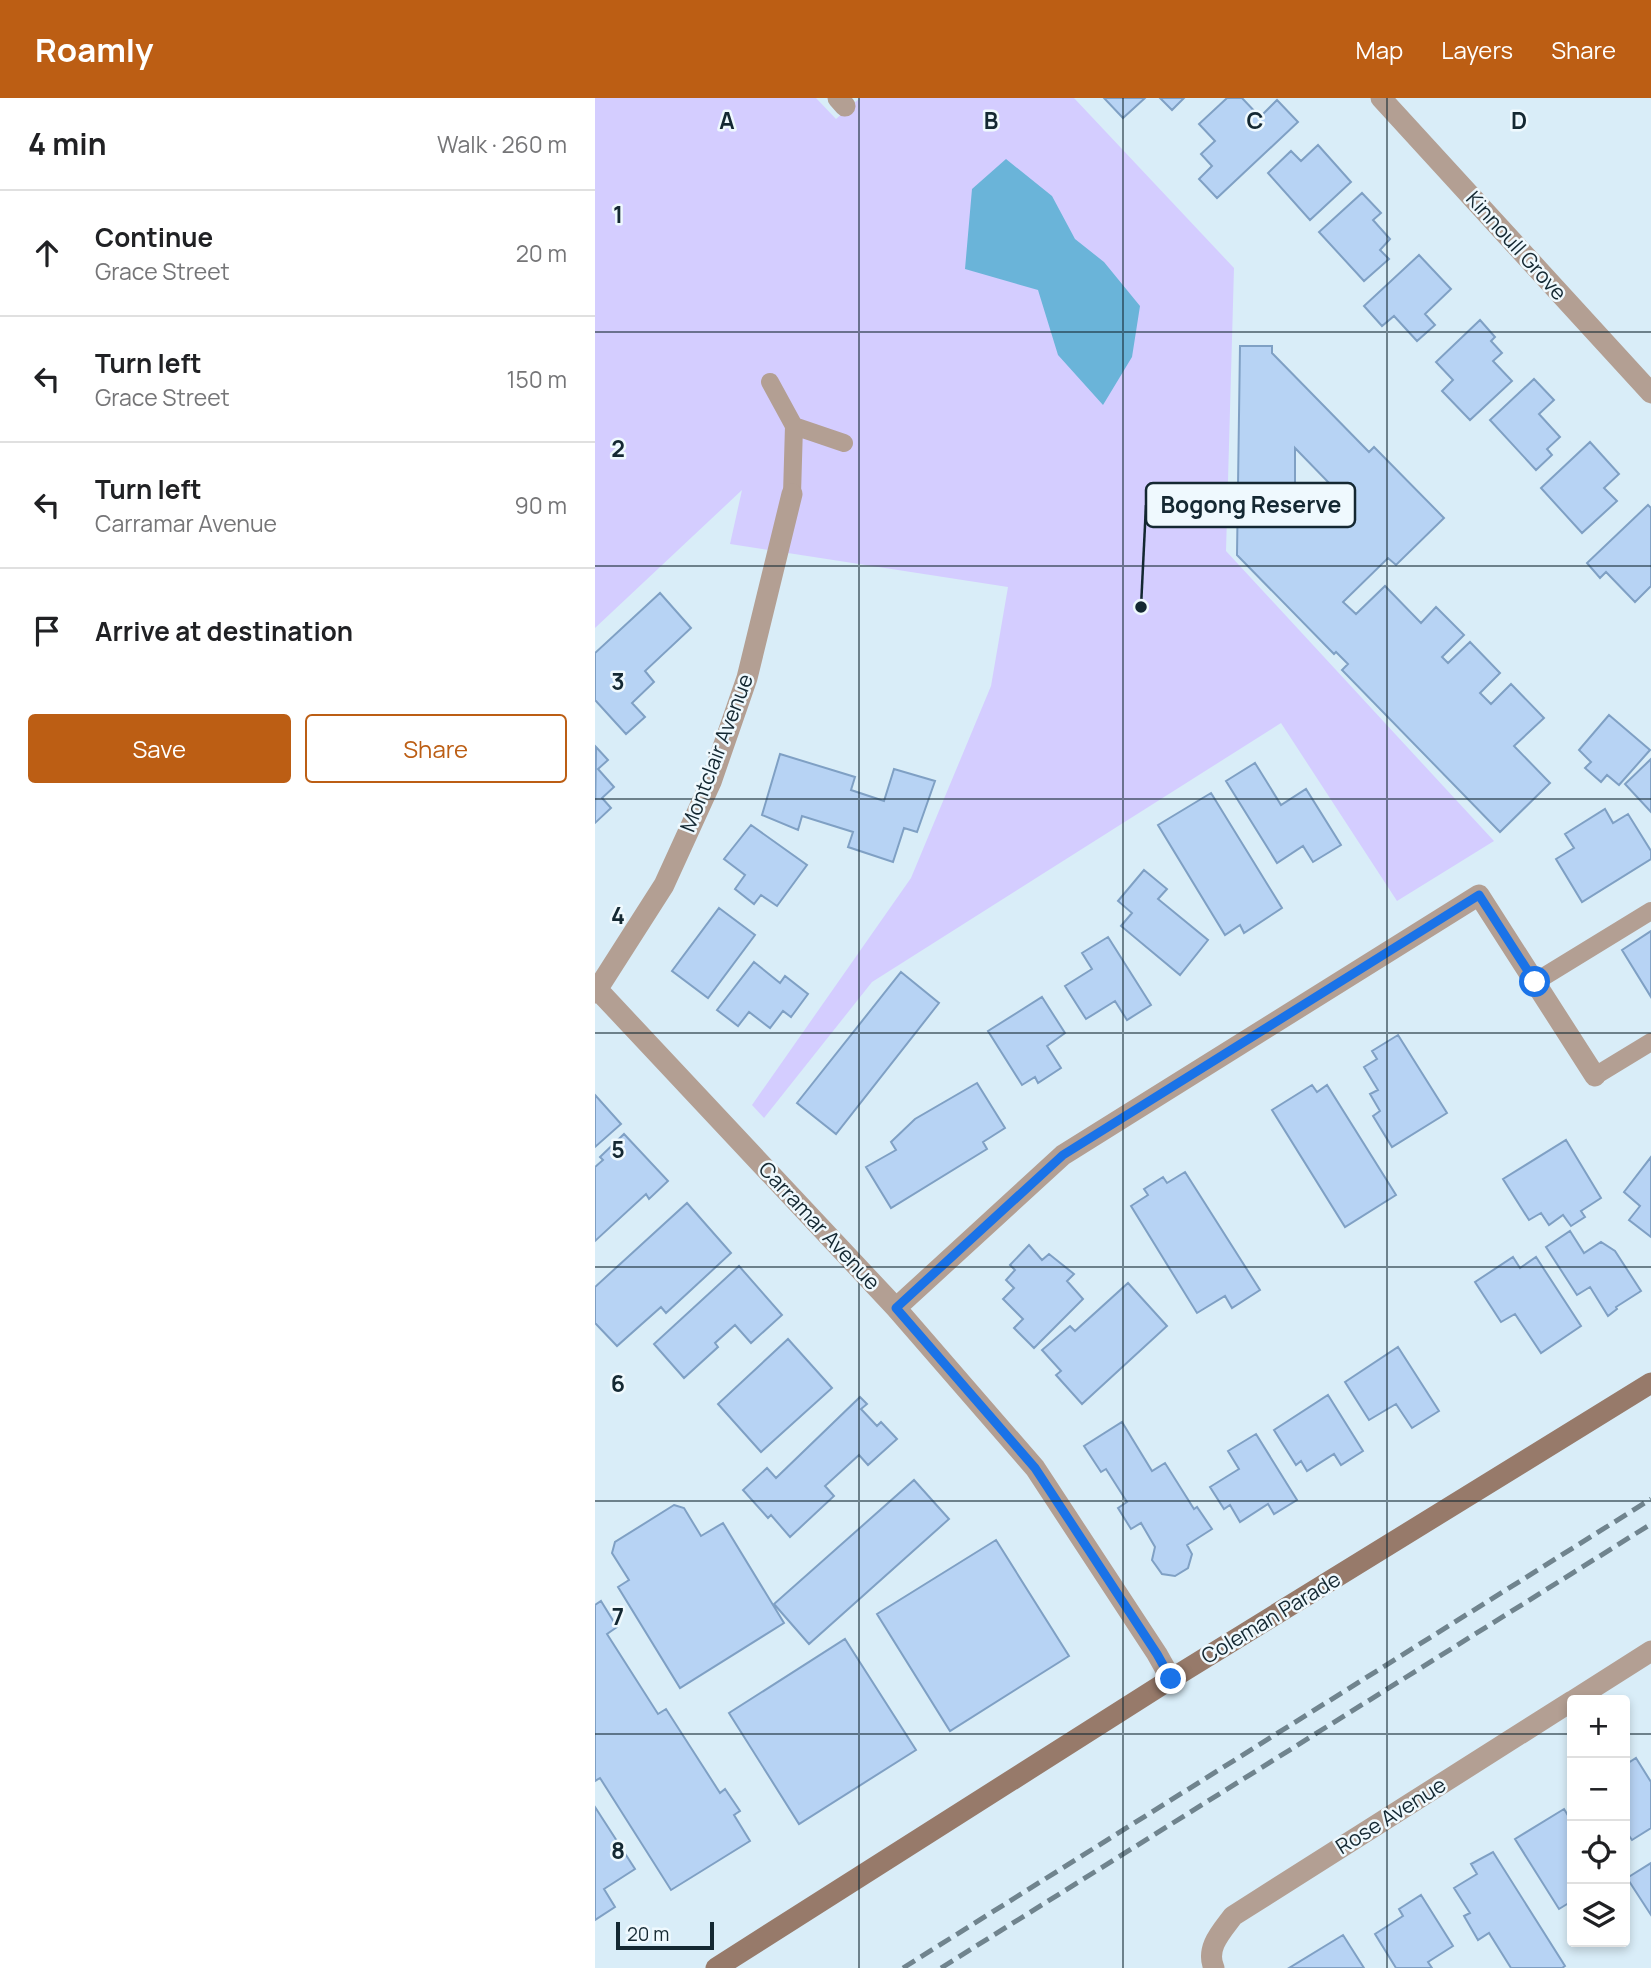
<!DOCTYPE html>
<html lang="en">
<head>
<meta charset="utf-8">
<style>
	body { margin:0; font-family:Manrope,sans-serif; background:#f6f6f6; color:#202124 }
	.controls { position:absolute; right:21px; bottom:21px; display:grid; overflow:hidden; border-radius:7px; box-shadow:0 4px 10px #0003 }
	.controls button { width:63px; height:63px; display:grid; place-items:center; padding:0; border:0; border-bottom:2px solid #e0e0e0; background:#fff; color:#202124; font:35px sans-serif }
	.scale { position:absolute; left:21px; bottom:18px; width:98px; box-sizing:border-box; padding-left:7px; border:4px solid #142832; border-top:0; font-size:19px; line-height:24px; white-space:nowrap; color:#142832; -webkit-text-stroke:5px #eff9fe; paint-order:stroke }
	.stop { position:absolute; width:21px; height:21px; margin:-16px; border:5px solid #1a73e8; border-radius:50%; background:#fff }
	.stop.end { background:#1a73e8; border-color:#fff; box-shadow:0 2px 7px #0008 }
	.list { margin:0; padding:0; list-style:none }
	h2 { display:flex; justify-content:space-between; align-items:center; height:91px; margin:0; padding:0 28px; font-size:30px }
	h2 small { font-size:23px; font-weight:400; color:#757577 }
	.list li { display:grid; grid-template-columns:46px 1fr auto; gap:21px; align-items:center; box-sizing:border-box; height:126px; padding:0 28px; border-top:2px solid #e0e0e0 }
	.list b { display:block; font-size:26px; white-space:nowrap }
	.list p { margin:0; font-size:23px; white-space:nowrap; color:#757577 }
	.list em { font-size:23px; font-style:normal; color:#757577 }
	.actions { display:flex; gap:14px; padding:21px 28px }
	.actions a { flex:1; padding:16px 0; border:2px solid #bc5e14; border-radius:7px; text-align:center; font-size:24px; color:#bc5e14 }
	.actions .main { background:#bc5e14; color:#fff }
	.icon { flex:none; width:38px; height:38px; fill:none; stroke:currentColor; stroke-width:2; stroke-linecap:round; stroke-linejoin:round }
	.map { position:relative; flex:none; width:1056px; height:1870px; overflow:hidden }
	header { display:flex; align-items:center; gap:42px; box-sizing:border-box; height:98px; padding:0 35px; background:#bc5e14; color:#fff }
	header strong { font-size:33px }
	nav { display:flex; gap:38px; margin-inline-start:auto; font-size:24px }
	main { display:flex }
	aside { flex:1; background:#fff }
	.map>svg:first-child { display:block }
	.green { fill:#d4cdff }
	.water { fill:#6ab4d9 }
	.building { fill:#b7d3f4; stroke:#7fa0c4; stroke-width:2; fill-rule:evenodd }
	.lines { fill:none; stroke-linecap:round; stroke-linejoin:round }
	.lane { stroke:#b39f93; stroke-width:18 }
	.street { stroke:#b39f93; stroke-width:21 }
	.secondary { stroke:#977a6a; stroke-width:21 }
	.rail { stroke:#70848e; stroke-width:5; stroke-dasharray:14 7; stroke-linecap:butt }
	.route { stroke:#1a73e8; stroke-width:9 }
	.grid { fill:none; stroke:#142832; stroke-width:2; stroke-opacity:0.55 }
	.labels { text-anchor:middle; stroke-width:5; stroke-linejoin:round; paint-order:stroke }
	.street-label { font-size:21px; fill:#142832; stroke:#eff9fe }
	.grid-label { font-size:23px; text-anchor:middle; font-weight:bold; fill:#142832; stroke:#eff9fe; stroke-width:5; stroke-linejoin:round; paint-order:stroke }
	.leader { fill:none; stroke:#142832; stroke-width:2.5 }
	.callout-dot { fill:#142832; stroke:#eff9fe; stroke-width:2.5 }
	.callout { fill:#eff9fe; stroke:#142832; stroke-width:2.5 }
	.callout-label { font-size:23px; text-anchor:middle; font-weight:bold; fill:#142832 }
</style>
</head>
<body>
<header>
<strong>Roamly</strong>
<nav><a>Map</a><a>Layers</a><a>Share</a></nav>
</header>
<main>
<aside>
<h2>4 min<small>Walk · 260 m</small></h2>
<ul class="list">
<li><svg class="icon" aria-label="ahead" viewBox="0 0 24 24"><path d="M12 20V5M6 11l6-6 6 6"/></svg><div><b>Continue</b><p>Grace Street</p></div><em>20 m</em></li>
<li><svg class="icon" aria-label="left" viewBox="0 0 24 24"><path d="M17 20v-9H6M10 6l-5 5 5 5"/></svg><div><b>Turn left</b><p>Grace Street</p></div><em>150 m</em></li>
<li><svg class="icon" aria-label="left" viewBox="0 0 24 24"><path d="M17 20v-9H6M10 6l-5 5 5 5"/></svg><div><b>Turn left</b><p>Carramar Avenue</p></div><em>90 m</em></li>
<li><svg class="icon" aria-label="arrive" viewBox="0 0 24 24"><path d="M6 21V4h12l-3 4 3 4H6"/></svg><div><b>Arrive at destination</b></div></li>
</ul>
<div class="actions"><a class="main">Save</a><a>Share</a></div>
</aside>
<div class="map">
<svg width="1056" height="1870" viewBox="0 0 1056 1870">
	<rect width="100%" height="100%" fill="#d9edf8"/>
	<path class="green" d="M0,0H221L241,21L265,0H479L639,170L631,453L899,743L802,803L686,625L277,884L169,1020L157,1007L316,780L396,588L413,489L135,446L147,392L0,530Z"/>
	<path class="water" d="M411,61L457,98L480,141L509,164L545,208L537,259L508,307L463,257L443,192L370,171L377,91Z"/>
	<path class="building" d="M509,0H550L528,20Z
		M565,0H589L577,12Z
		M632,0H647L665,19L682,2L703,24L622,100L604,81L617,68L606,56L620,43L604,26Z
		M723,47L756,84L715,122L673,75L696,53L706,63Z
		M767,95L786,115L778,122L795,141L785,152L794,161L769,183L724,134Z
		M824,157L856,191L830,216L840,227L822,243L799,218L787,228L769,208Z
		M885,222L900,239L896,243L907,255L898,263L917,283L875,322L847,293L858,282L841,264Z
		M645,248H677V255L774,354L779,349L849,420L801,467L793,460L748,504L761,516L790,488L826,525L841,509L869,537L847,559L853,565L875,544L905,575L885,595L896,606L916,586L949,620L919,648L955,685L905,734L747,572L753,566L741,554L739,556L642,457ZM700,350L738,389L705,423L700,417Z
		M939,281L959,302L944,316L965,339L952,351L957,357L941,372L895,322Z
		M995,344L1024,376L1009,390L1022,403L987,435L946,390Z
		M1053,407L1056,410V488L1040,504L1011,474L1005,480L992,465Z
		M65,495L96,530L50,573L59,584L37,605L50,619L31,636L0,602V555Z
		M1014,617L1055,652L1024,687L1012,677L1006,684L990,670L996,664L984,652Z
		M1,649L13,662L3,671L19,689L7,700L16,710L0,725Z
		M185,656L260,679L256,692L289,703L299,671L340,683L322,734L309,730L298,764L253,749L258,734L207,718L203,732L167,717Z
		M1056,661V714L1030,686Z
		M660,665L686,707L711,691L746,747L718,764L708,748L682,765L631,683Z
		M616,695L687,810L649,835L645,827L630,837L563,727Z
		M1010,711L1018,725L1033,716L1056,753V761L987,804L961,761L979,750L970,736Z
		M156,727L212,767L182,808L166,797L159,806L140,791L150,777L129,761Z
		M549,772L572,791L563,801L613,842L585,877L526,828L537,815L523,803Z
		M124,810L160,837L113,900L77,873Z
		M1056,833V899L1027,852Z
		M513,839L556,907L532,922L520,903L491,921L470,888L497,871L487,855Z
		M159,864L185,885L190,878L213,896L196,919L188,913L175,930L154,914L143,928L122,912Z
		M306,874L344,905L241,1036L202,1005Z
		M447,899L470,935L452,948L466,970L443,985L440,979L427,987L393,933Z
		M803,937L852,1015L797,1049L778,1018L785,1013L775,996L783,992L769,969L782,961L777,953Z
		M382,985L410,1030L388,1044L392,1051L296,1110L271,1069L301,1052L296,1044L320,1021Z
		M717,987L722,994L732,987L801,1097L750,1129L677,1012Z
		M0,997L26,1026L0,1049Z
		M29,1036L73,1083L54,1101L51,1096L0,1143V1069L8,1062L5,1059Z
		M971,1042L1006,1100L986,1113L990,1119L976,1128L968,1117L954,1127L946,1115L934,1122L908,1081Z
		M1056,1059V1139L1034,1122L1045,1108L1029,1094Z
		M590,1074L665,1192L637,1210L630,1198L602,1215L536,1108L553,1097L549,1091L568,1079L572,1085Z
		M92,1105L136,1155L71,1215L66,1209L22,1248L0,1225V1189Z
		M975,1133L989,1155L1006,1144L1020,1153L1046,1193L1021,1209L1022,1211L1013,1218L995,1189L982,1197L951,1149Z
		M434,1147L447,1162L454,1156L479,1176L472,1183L488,1201L439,1250L419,1230L428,1221L408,1201L419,1190L411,1182L420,1172L415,1167Z
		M918,1159L925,1170L941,1159L986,1228L946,1255L920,1216L906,1224L880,1184Z
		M144,1168L187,1217L156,1245L140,1227L120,1245L123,1249L89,1280L59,1246Z
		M533,1185L572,1228L487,1306L461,1277L466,1273L447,1252L475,1228L480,1233Z
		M193,1241L237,1290L166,1354L123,1306Z
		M803,1249L844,1313L817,1330L801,1306L774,1322L750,1284Z
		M733,1297L768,1353L746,1367L739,1356L712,1373L706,1363L701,1367L679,1332Z
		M265,1299L272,1306L266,1311L282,1328L286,1324L302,1341L273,1367L264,1357L230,1388L239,1398L195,1439L176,1417L173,1420L148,1392L172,1370L181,1380Z
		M527,1324L557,1373L570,1365L599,1411L602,1409L617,1431L592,1447L597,1456L593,1470L580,1478L567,1476L557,1462L560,1449L546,1425L536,1431L523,1410L532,1404L511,1371L506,1374L489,1348Z
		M661,1336L702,1402L679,1416L673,1406L645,1424L635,1407L629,1411L615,1389L644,1371L633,1353Z
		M319,1382L354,1421L214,1546L179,1506Z
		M79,1407L89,1410L106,1438L128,1425L189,1525L85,1590L23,1489L34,1482L17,1455L20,1444Z
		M401,1442L474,1558L355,1633L282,1516Z
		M6,1503L22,1529L12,1536L63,1616L71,1611L125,1695L130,1691L145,1713L139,1717L155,1743L76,1792L5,1680L0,1683V1507Z
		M250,1541L321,1652L204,1726L134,1615Z
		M1041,1660L1056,1684V1730L1037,1742L1030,1732V1667Z
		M0,1709L40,1771L9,1791L20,1809L0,1822Z
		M969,1711L977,1724V1803L964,1811L920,1741Z
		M898,1754L970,1868L967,1870H916L894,1835L883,1842L869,1818L875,1815L859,1790L882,1776L876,1766Z
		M1056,1765V1817L1032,1780Z
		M826,1797L858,1848L833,1864L837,1870H801L780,1836L808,1818L804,1811Z
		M748,1837L769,1870H694Z"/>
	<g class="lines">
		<path class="lane" d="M175,284L199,328L197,396
			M199,328L249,345
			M940,884L1056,813
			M1000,978L1056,944"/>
		<path class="street" d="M243,0L250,8
			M786,0L1056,295
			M3,892L301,1210L440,1370L562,1556L576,1581
			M0,895L69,787L116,684L152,580L197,396
			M301,1210L468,1057L884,797L1000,978
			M979,1602L1056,1553
			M619,1870C610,1850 627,1833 638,1818L977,1603"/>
		<path class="secondary" d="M121,1870L576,1581L1056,1285"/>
		<path class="rail" d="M308,1870L1056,1401
			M346,1870L1056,1426"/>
	</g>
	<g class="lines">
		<path class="route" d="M576,1581L562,1556L440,1370L301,1210L468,1057L884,797L940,884"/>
	</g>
	<path class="grid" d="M264,0V1870M528,0V1870M792,0V1870M0,234H1056M0,468H1056M0,701H1056M0,935H1056M0,1169H1056M0,1403H1056M0,1636H977M1030,1636H1056"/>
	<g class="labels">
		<g class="street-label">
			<text transform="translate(921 148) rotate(48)" y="7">Kinnoull Grove</text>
			<text transform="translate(122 655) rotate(-69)" y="7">Montclair Avenue</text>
			<text transform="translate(224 1128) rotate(47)" y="7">Carramar Avenue</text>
			<text transform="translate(676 1520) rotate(-31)" y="7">Coleman Parade</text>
			<text transform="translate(796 1718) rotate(-32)" y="7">Rose Avenue</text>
		</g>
	</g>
	<g class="grid-label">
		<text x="132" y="31">A</text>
		<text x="396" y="31">B</text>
		<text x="660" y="31">C</text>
		<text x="924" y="31">D</text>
		<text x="23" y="125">1</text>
		<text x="23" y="359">2</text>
		<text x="23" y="592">3</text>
		<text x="23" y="826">4</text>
		<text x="23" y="1060">5</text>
		<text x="23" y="1294">6</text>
		<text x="23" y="1527">7</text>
		<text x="23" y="1761">8</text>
	</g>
	<path class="leader" d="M546 509L551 407"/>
	<circle class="callout-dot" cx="546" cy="509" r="7"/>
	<rect class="callout" x="551" y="385" width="209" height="44" rx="7"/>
	<g class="callout-label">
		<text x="656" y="415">Bogong Reserve</text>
	</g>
</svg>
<div class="controls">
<button>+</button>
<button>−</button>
<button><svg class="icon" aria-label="locate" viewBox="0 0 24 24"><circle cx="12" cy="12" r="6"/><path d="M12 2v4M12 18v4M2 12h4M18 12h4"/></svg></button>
<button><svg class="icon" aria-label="layers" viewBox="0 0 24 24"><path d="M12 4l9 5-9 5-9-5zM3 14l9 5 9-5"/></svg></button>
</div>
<div class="scale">20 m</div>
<div class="stop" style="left:940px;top:884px"></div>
<div class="stop end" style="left:576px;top:1581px"></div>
</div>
</main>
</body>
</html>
